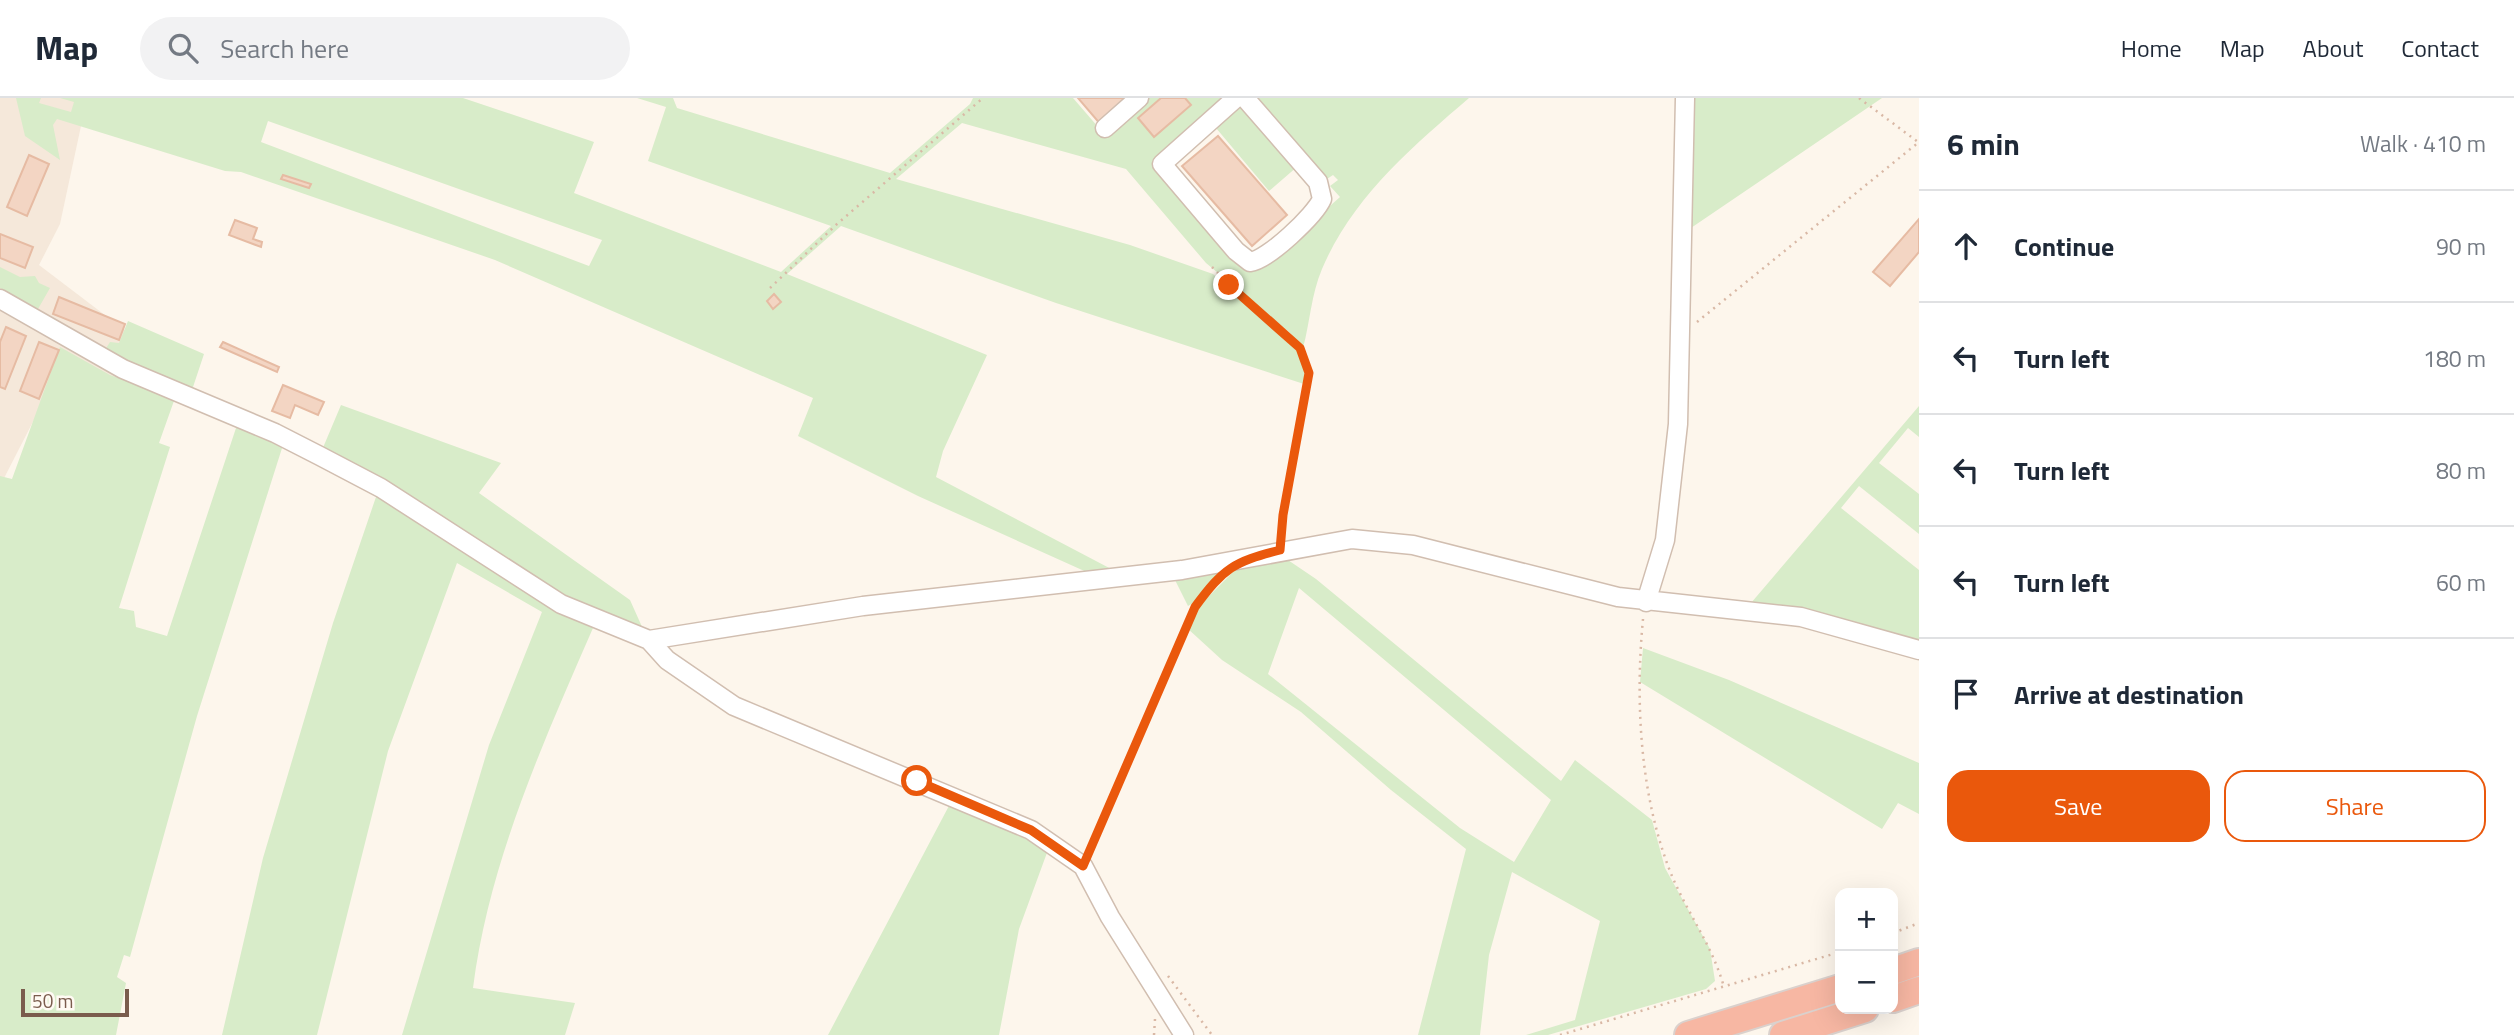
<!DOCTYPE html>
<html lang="en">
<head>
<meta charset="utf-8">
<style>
	body { margin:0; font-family:"Titillium Web",sans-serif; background:#f2f2f3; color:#1f2937 }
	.controls { position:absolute; right:21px; bottom:21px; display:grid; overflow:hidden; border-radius:14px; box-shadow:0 7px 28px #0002 }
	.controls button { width:63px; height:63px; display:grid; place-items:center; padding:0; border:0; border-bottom:2px solid #e0e1e3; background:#fff; color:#1f2937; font:35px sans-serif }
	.scale { position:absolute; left:21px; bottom:18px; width:108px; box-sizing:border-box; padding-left:7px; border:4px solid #7a5c4d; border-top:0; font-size:19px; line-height:24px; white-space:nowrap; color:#7a5c4d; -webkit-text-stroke:5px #fffaf3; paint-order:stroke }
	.stop { position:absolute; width:21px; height:21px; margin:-16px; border:5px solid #ea580c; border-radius:50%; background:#fff }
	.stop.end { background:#ea580c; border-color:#fff; box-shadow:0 2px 7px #0008 }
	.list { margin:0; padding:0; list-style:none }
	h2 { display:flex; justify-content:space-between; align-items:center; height:91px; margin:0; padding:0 28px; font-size:30px }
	h2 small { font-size:23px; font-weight:400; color:#747a83 }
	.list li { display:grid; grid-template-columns:46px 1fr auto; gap:21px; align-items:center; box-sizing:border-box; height:112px; padding:0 28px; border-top:2px solid #e0e1e3 }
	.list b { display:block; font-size:26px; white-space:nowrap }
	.list em { font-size:23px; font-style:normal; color:#747a83 }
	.actions { display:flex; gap:14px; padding:21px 28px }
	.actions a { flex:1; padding:16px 0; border:2px solid #ea580c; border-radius:21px; text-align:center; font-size:24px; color:#ea580c }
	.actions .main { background:#ea580c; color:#fff }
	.icon { flex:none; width:38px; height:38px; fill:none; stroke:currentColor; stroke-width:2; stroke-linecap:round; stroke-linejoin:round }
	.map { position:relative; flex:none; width:1919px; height:937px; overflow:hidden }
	header { display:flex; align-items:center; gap:42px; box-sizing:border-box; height:98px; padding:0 35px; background:#fff; border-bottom:2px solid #e0e1e3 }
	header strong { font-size:33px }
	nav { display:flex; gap:38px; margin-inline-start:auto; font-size:24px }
	.search { width:490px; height:63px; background:#f2f2f3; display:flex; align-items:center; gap:18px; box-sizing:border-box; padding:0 24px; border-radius:38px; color:#747a83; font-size:26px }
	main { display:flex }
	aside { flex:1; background:#fff }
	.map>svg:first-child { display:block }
	.residential { fill:#f5e8da }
	.green { fill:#d8ecc9; fill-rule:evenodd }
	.building { fill:#f3d5c3; stroke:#e6bba3; stroke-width:2 }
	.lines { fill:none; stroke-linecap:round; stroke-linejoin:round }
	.minor-casing { stroke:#d1beb0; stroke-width:21 }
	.highway-casing { stroke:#dad1cd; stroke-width:30 }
	.path { stroke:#d9b8a5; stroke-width:2.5; stroke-dasharray:2 5; stroke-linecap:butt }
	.minor { stroke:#fff; stroke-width:18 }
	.highway { stroke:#f7b7a3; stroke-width:26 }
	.route { stroke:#ea580c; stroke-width:9 }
</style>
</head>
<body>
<header>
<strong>Map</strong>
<div class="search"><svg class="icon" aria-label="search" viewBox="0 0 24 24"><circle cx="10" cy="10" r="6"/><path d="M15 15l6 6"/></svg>Search here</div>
<nav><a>Home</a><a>Map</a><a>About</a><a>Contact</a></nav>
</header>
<main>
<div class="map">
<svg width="1919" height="937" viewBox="0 0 1919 937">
	<rect width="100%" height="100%" fill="#fdf6ec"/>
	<path class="residential" d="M0,0H87L60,126L39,167L139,243L106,297L61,269L0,388Z"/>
	<path class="green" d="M16,0H41L39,5L71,14L74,4L60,0H463L594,44L574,95L781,174L831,128L648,63L666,9L637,0H673L677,10L890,75L970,6L973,0H1073L1105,37L1146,0H1227L1153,65L1242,169L1258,172L1340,99L1330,88L1338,82L1333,77L1327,81L1255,0H1469C1412,49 1352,100 1322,171C1311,197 1310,224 1303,250L1289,234L1206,165L1126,71L962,25L896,81L1130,147L1213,176L1299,253L1306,274L1304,286L1056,205L841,128L787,176L987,257L943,353L936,379L1115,473L1091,476L918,398L798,338L813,300L495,162L241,74L225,73L57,21L53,27L60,62L25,38ZM268,23L602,142L589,168L261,44Z
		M1688,0H1882L1685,134Z
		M1243,8L1298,68L1269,93L1216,30L1218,25Z
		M0,169L20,179L35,178L39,185L50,190L38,211L0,190Z
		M128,223L204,256L192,292L105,252L110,244L119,245Z
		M60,249L110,277L175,300L159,345L170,349L119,510L134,513L136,529L167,538L237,327L283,347L197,618L130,859L124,857L117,879L126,885L116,937H0V378L12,381Z
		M341,307L501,365L479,395L630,502L643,531L586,512L322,352Z
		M1919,308V339L1908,330L1879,365L1919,396V436L1859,388L1841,410L1919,472V545L1751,505Z
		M377,396L557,510L593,530C543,645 489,764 473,890L575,905L565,937H402L489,647L542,514L457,465L388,653L317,937H222L263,760L333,525Z
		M1282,458L1316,481L1561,683L1575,662L1652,722L1665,770L1710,851L1715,883L1706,891L1548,937H1526L1575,922L1600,823L1512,774L1489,857L1480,937H1418L1466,751L1391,692L1301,614L1222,562L1187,530L1201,506L1239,468ZM1299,490L1551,702L1514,764L1460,730L1268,576Z
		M1225,470L1193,505L1188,508L1173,478Z
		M1643,550L1729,582L1919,665V716L1898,705L1882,731L1640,584Z
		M951,704L1048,752L1019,831L999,937H828Z"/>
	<path class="building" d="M1078,0H1122L1127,6L1102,28Z
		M1161,0H1185L1191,7L1154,39L1138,20Z
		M1218,38L1287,117L1252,148L1182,68Z
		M29,57L49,66L27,118L7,109Z
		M283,77L311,86L309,90L281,81Z
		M1919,121V154L1890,188L1873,174Z
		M235,122L257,130L253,141L262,144L261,149L229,137Z
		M0,136L33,149L25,170L0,160Z
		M774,196L781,204L773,211L767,203Z
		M59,199L125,226L119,242L53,216Z
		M6,229L26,238L5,291L0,289V244Z
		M39,244L59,252L39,301L20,293Z
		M223,244L279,269L277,274L220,249Z
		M283,287L324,304L318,317L295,307L290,320L272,313Z"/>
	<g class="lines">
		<defs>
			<path id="minor" d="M1236,0L1162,66L1236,153L1250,164C1268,162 1315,117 1322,101L1318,84L1245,0
				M1105,30L1139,0
				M0,201L123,271L275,335L320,358L381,390L561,506L649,542L863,508L1182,472L1352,441L1413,447L1618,499L1801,519L1919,552
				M1646,504L1665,442L1678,326L1685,0
				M649,542L667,562L734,608L1031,732L1083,768L1110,819L1184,937"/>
			<path id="highway" d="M1893,873L1919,864
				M1893,901L1919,892
				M1688,937L1840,890
				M1783,937L1865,911"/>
		</defs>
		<use href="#minor" class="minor-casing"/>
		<use href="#highway" class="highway-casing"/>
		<path class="path" d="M1859,0L1918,44
			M1212,169C1225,182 1237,196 1250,208C1275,228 1302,242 1309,275L1280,439
			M770,190L837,126L983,0
			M1697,224L1919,44
			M1643,521C1635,604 1640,700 1672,778C1689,818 1712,847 1724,889
			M1089,755L1183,532L1195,509L1216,483
			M1893,835L1919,825
			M1168,878L1212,937
			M1154,937L1155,921
			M1560,937L1840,854"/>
		<use href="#minor" class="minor"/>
		<use href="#highway" class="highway"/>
	</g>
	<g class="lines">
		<path class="route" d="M917,683L1031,732L1083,768L1195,509C1224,470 1233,464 1280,452L1283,417L1309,275L1300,250L1229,187"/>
	</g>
</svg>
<div class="controls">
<button>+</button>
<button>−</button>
</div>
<div class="scale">50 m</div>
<div class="stop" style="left:917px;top:683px"></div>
<div class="stop end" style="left:1229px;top:187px"></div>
</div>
<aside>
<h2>6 min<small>Walk · 410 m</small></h2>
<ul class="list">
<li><svg class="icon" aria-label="ahead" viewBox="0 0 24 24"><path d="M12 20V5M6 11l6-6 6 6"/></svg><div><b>Continue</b></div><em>90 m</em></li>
<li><svg class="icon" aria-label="left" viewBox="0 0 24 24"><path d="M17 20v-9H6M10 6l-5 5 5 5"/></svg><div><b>Turn left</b></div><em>180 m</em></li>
<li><svg class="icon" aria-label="left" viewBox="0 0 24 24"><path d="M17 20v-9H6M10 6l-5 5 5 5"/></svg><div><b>Turn left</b></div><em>80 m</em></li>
<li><svg class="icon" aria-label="left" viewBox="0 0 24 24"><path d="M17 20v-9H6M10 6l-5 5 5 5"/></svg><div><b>Turn left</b></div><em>60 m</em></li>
<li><svg class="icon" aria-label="arrive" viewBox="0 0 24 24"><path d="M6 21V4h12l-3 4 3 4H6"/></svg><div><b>Arrive at destination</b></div></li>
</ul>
<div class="actions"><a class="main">Save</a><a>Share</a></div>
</aside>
</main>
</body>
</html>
